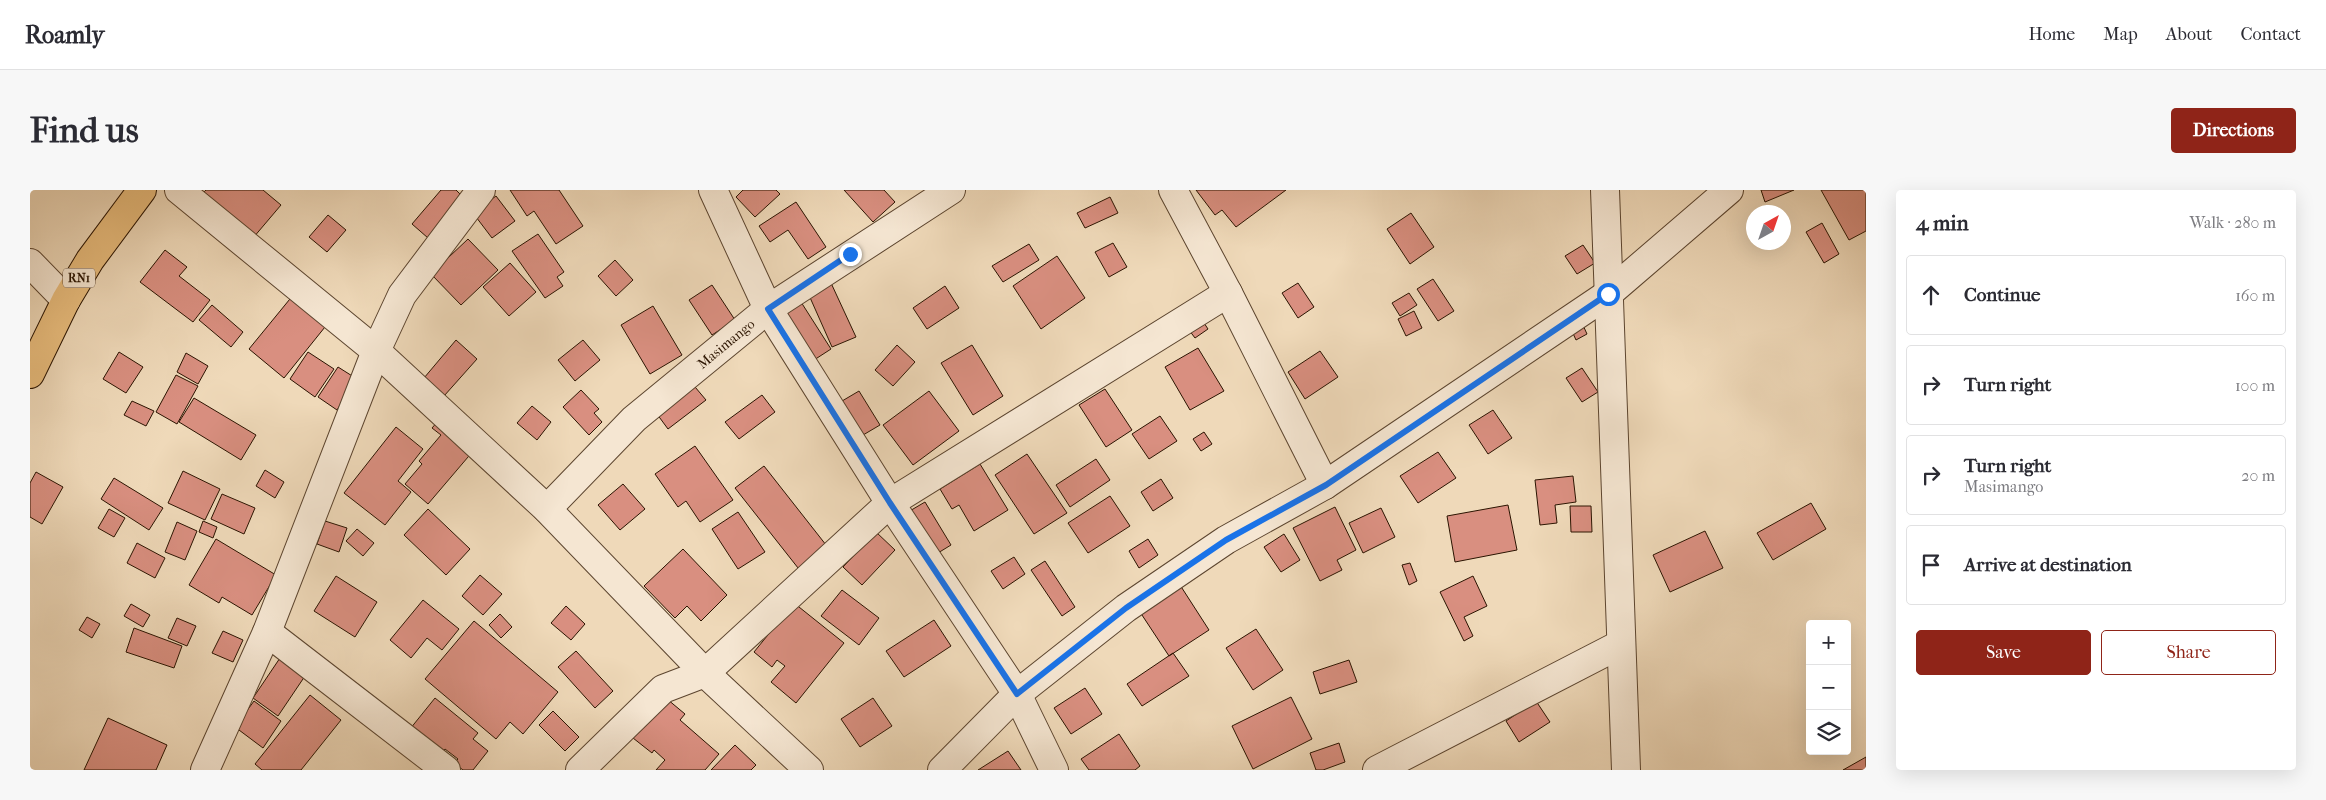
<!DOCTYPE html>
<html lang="en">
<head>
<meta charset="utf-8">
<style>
	body { margin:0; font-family:"IM FELL French Canon",serif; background:#f7f7f7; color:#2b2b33 }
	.controls { position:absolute; right:15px; bottom:15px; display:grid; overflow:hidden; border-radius:5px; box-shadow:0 5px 20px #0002 }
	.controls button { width:45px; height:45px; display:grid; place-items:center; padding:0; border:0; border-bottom:1px solid #e1e1e2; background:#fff; color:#2b2b33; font:25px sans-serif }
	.compass { position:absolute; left:1716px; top:15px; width:45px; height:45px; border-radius:50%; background:#fff; box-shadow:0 5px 20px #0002; rotate:40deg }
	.stop { position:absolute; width:15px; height:15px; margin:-11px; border:4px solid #1a73e8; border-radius:50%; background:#fff }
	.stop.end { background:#1a73e8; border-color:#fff; box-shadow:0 1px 5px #0008 }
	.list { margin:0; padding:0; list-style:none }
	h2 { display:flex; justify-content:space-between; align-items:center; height:65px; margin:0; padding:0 20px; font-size:21px }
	h2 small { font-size:16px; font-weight:400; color:#7c7c81 }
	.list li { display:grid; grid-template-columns:32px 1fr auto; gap:15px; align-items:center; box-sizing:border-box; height:80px; margin:0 10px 10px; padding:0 10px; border:1px solid #e1e1e2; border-radius:5px }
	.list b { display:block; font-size:19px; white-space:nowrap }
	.list p { margin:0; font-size:16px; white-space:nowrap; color:#7c7c81 }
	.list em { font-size:16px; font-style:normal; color:#7c7c81 }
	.actions { display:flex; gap:10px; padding:15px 20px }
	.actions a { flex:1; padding:11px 0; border:1px solid #8f2418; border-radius:5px; text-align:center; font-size:18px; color:#8f2418 }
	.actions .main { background:#8f2418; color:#fff }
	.icon { flex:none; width:28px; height:28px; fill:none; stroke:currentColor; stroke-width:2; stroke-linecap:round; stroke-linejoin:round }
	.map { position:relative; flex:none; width:1836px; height:580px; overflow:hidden; border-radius:5px }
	header { display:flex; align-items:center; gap:30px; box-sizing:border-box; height:70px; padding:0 25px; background:#fff; border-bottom:1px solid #e1e1e2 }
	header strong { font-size:24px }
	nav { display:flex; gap:28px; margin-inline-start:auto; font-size:18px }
	.intro { display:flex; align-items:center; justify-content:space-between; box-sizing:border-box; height:120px; padding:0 30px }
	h1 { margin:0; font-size:35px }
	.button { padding:12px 22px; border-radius:5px; background:#8f2418; color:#fff; font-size:18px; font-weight:700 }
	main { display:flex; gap:30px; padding:0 30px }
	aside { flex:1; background:#fff; border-radius:5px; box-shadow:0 5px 20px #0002 }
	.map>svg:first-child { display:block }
	.building { fill:#d98f80; stroke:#2b1401 }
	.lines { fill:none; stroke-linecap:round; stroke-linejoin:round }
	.minor-casing { stroke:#5c452f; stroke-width:30 }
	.trunk-casing { stroke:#2b1401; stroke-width:30 }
	.minor { stroke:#f5e6d2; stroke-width:28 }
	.trunk { stroke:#e8bc7c; stroke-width:28 }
	.route { stroke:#1a73e8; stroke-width:6 }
	.labels { text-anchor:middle; stroke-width:4.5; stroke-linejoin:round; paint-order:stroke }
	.shield { fill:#f5e6d2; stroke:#685340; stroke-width:1 }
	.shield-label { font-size:12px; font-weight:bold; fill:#2b1401 }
	.street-label { font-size:14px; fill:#2b1401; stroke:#f5e6d2 }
</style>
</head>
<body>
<header>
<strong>Roamly</strong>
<nav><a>Home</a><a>Map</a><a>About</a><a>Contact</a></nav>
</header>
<div class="intro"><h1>Find us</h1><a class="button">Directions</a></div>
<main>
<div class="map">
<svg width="1836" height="580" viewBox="0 0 1836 580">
	<rect width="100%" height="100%" fill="#efd9b9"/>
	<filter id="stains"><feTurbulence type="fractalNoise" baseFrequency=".004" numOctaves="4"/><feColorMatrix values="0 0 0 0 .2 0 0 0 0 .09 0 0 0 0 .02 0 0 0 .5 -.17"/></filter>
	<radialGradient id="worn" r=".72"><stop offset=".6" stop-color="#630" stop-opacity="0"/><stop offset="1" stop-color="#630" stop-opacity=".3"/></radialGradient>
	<path class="building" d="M176,0H233L251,15L223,48L172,4Z
		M411,0H426L433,7L398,48L382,34Z
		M480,0H529L553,36L526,54L504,21L497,26Z
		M713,0H746L750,4L725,27L706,7Z
		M814,0H854L865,12L843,32Z
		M1166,0H1256L1206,37L1192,20L1185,25Z
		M1731,0H1764L1735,12Z
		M1791,0H1836V41L1819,50Z
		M466,6L485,31L462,48L443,23Z
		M1080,7L1088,23L1055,38L1047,23Z
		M766,12L796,57L778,69L758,40L740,52L729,36Z
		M1381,23L1404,57L1380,74L1357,39Z
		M298,25L316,40L297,62L279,47Z
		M1792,33L1809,64L1794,73L1776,42Z
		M508,44L534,82L527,87L533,96L515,108L482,61Z
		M438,49L468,80L431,115L401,84Z
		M1083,53L1097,77L1079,87L1065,62Z
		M999,54L1009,70L973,92L962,76Z
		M1553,55L1565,73L1547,84L1535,66Z
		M135,60L157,77L149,86L180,110L163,132L110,92Z
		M1027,66L1055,108L1011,139L983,96Z
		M585,70L603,90L586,106L568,86Z
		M480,73L506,102L479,126L453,97Z
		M1403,89L1424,121L1408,131L1387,99Z
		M801,93L826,147L802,157L778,103Z
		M1268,93L1284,117L1268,128L1252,103Z
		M682,95L705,130L682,145L659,110Z
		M915,96L929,118L897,139L883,118Z
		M1379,103L1387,115L1370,126L1362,113Z
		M264,104L299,132L254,188L219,159Z
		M771,112L801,159L784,170L755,122Z
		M182,115L213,142L201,157L169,130Z
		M623,116L652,165L620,184L591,135Z
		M1384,121L1392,138L1376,146L1368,129Z
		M1170,127L1178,139L1165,148L1156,136Z
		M1552,133L1557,144L1546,150L1541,139Z
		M426,150L447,169L414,206L394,188Z
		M553,150L570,170L545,191L528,170Z
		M867,155L885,172L863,196L845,180Z
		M942,155L973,206L943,225L911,173Z
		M1168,158L1194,201L1160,220L1135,177Z
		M1290,161L1308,187L1275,209L1258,182Z
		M89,162L113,177L96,203L73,189Z
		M278,162L304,179L285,207L260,189Z
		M156,163L178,176L168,194L147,182Z
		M308,177L327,189L307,220L288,207Z
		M1552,178L1568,202L1552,212L1536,188Z
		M146,185L168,196L147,234L126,222Z
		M660,191L676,210L638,239L624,220Z
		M1075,199L1102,240L1076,257L1049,215Z
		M551,200L569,219L564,223L572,232L559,245L533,217Z
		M829,201L850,235L828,248L807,214Z
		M899,201L929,241L883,275L853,235Z
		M732,205L745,222L709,249L695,232Z
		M164,208L226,245L211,270L149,232Z
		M102,211L124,221L116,236L94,225Z
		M502,216L521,232L507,250L487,233Z
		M1463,220L1482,248L1458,264L1439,235Z
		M1130,226L1147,251L1119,269L1102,244Z
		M409,230L444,260L398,314L375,294L392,274L389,271L411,245L402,238Z
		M366,237L393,259L368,291L381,302L355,335L314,303Z
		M1174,242L1182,254L1171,261L1163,249Z
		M665,256L703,310L670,332L656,311L648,317L625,284Z
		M1408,262L1426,288L1388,313L1370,286Z
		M997,264L1037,323L1004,344L965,285Z
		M1066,269L1080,290L1040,317L1026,295Z
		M950,274L978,320L944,341L929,315L922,319L910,299Z
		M734,276L800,360L772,383L705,298Z
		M235,280L254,292L245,308L226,296Z
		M153,281L190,299L175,330L138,313Z
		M6,282L33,297L12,334L0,327V293Z
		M1543,286L1546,312L1525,315L1527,333L1510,335L1505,290Z
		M84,288L133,318L119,340L71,309Z
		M1131,289L1143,308L1123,321L1111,302Z
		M593,294L615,319L590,340L568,315Z
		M192,304L225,318L214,344L181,329Z
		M1080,306L1100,336L1058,363L1038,333Z
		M895,312L921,355L903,366L878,322Z
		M1781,313L1796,339L1743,370L1727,343Z
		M1478,315L1487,360L1425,372L1417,326Z
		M1540,316H1561L1562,342H1541Z
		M1305,317L1326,360L1307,370L1312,380L1290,391L1263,338Z
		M1351,318L1365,347L1333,363L1319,333Z
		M79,319L95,328L84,347L68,338Z
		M398,319L440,359L416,385L374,345Z
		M708,322L735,362L708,379L682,339Z
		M173,331L187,337L183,348L169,342Z
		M295,331L317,338L309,362L287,354Z
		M147,332L167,341L155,370L135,362Z
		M327,339L344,353L333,366L316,351Z
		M1675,341L1693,378L1640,402L1623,365Z
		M846,342L865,360L832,395L813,377Z
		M1254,344L1270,370L1251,382L1234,357Z
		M186,349L246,385L222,425L192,407L189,413L159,395Z
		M1118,349L1128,365L1109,378L1099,361Z
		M107,353L135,368L125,388L97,373Z
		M653,359L697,405L671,431L657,416L645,428L614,396Z
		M984,367L995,384L973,399L961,381Z
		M1015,371L1045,417L1032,426L1001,380Z
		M1380,373L1387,391L1379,395L1372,375Z
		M450,385L472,404L453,425L432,406Z
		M306,386L347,412L325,447L284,421Z
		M1443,386L1457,416L1434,427L1443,446L1434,451L1410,402Z
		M1150,395L1179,440L1139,466L1110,422Z
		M812,400L849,428L829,455L791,426Z
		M393,410L429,439L412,460L397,448L381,468L360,450Z
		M764,413L814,453L766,513L741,492L755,476L747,470L742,477L724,462Z
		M101,414L120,425L113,437L94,426Z
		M536,416L555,434L541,450L521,433Z
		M470,424L482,437L471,448L459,435Z
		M57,427L70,434L62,448L49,440Z
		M147,428L166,436L157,456L138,448Z
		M904,430L921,456L874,487L856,461Z
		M444,431L528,502L493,544L480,532L466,549L395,489Z
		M104,438L152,456L144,478L96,462Z
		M1226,439L1253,480L1223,500L1196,458Z
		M193,441L213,450L203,472L182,463Z
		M546,461L583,501L565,518L528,477Z
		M1143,463L1159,486L1112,516L1097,494Z
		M252,465L277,483L248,526L223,508Z
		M1319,470L1327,492L1290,504L1283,482Z
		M1055,498L1072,524L1041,544L1024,518Z
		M280,505L311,530L271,580H232L225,574Z
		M1261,507L1282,549L1223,579L1202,536Z
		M405,508L448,543L443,549L458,561L443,580H433L424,573L428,569L415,559L411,564L380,539Z
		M843,508L862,536L830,557L811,529Z
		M637,509L655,524L650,530L689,564L675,580H626L635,570L624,560L622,563L603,548Z
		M224,511L251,531L233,558L205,537Z
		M1506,511L1520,532L1489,552L1476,531Z
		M523,521L549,547L535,561L509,535Z
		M78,528L137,555L126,580H54Z
		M1089,544L1110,576L1105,580H1059L1051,569Z
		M1309,553L1315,572L1293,580H1286L1280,563Z
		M705,555L726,575L721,580H681Z
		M978,561L991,580H948Z
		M1836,567V580H1813Z"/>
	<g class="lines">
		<defs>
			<g id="minor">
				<path d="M149,0L346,161L517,319L675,483L779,580"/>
				<path d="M683,0L738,119L860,313L987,504L1024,580"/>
				<path d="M1143,0L1198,103L1295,295"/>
				<path d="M1575,0L1596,580"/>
				<path d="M0,73L36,110"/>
				<path id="s1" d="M517,319L604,229L738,119L921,0"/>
				<path d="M237,442L416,580"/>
				<path d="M175,580L237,442L346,161L372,105L451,0"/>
				<path d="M550,580L633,499L675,483L860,313L1198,103"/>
				<path d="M912,580L987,504L1096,418L1196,350L1295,295L1578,104L1699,0"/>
				<path d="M1347,580L1591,454"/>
			</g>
			<path id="trunk" d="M0,184L36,110L60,70L112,0"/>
		</defs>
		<use href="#minor" class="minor-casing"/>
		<use href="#trunk" class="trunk-casing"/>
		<use href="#minor" class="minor"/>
		<use href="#trunk" class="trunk"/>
	</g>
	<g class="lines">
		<path class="route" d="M820,64L738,119L860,313L987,504L1096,418L1196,350L1296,295L1578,104"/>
	</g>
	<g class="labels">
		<rect class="shield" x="33" y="78.5" width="32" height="19" rx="4"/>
		<g class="shield-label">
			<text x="49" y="92">RN1</text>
		</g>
		<g class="street-label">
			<text dy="5" stroke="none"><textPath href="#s1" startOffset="244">Masimango</textPath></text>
		</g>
	</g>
	<rect width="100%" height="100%" filter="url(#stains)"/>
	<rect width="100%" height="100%" fill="url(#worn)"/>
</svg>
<div class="controls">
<button>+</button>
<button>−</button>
<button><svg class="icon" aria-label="layers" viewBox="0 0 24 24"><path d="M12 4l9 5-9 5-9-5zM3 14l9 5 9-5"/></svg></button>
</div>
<svg class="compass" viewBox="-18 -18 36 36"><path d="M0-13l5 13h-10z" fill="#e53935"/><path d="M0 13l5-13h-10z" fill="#7c7c81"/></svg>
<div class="stop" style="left:1578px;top:104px"></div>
<div class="stop end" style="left:820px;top:64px"></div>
</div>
<aside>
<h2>4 min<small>Walk · 280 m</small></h2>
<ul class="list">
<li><svg class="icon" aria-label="ahead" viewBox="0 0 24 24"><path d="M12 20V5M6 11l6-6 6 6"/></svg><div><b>Continue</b></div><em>160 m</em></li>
<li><svg class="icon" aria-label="right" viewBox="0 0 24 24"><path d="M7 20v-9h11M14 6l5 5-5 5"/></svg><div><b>Turn right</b></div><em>100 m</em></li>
<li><svg class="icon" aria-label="right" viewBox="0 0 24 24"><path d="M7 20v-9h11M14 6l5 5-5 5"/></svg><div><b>Turn right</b><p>Masimango</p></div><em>20 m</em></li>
<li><svg class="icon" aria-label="arrive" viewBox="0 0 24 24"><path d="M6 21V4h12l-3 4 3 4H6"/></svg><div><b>Arrive at destination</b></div></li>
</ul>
<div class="actions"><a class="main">Save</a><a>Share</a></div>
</aside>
</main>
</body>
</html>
